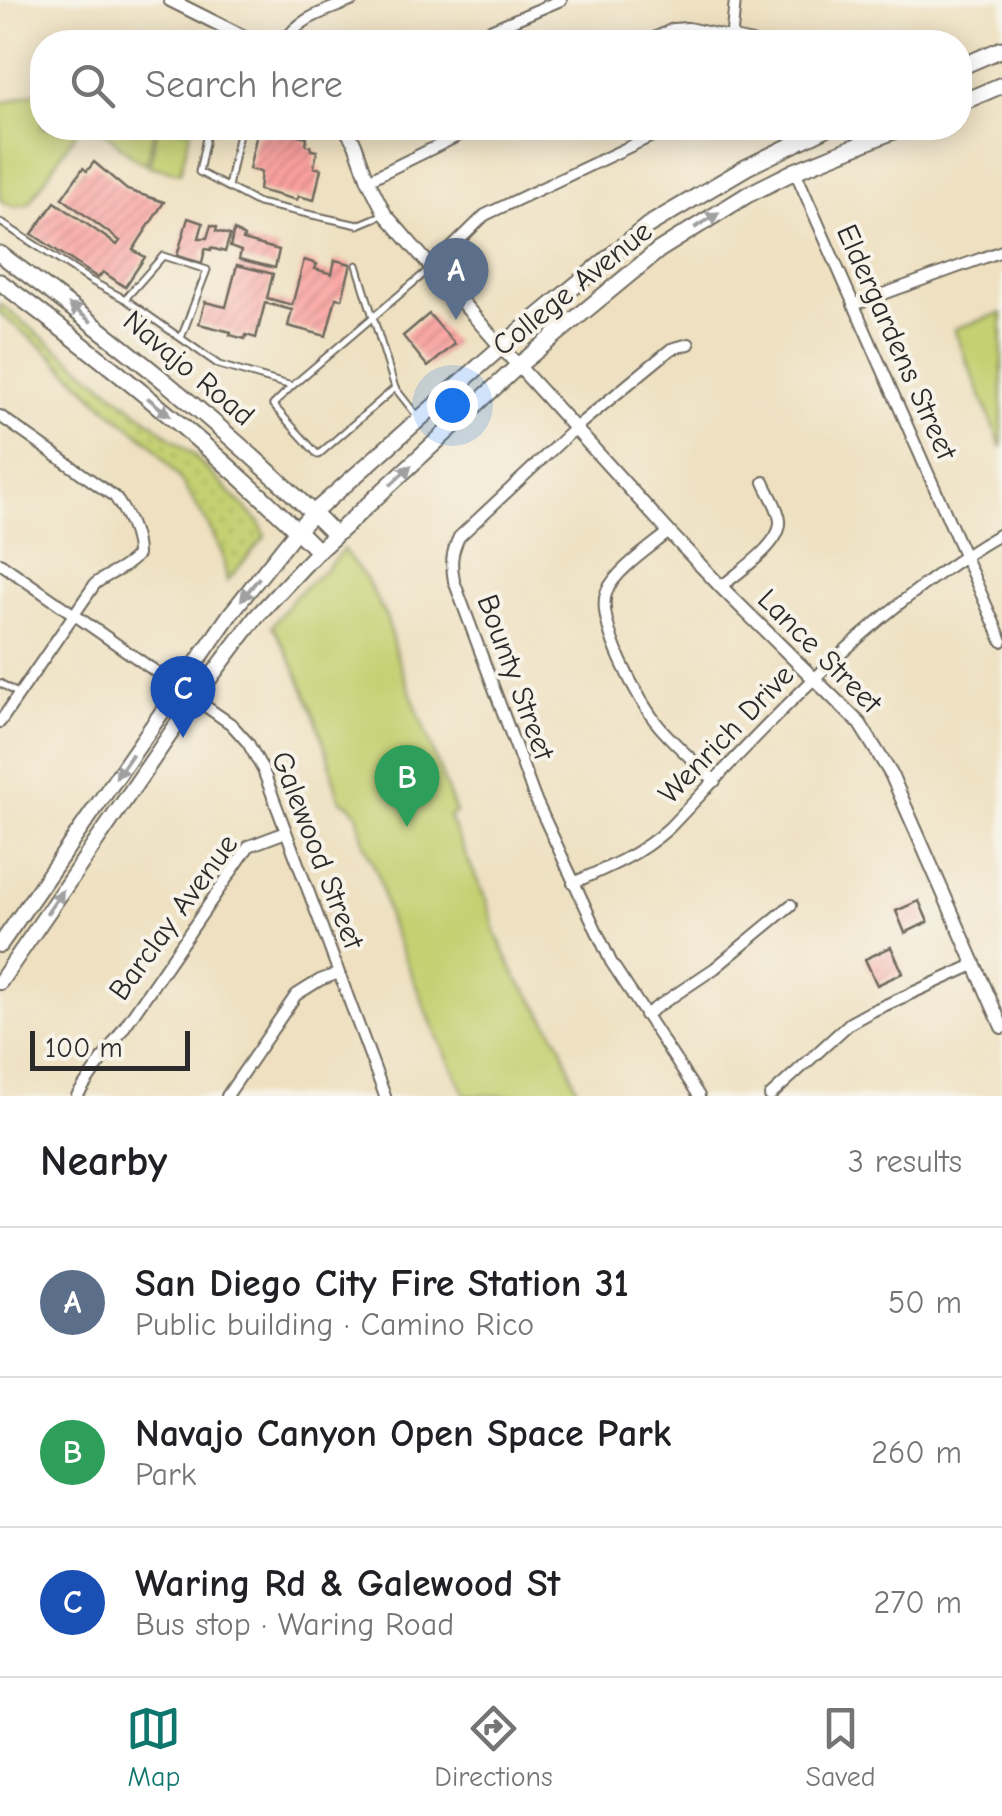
<!DOCTYPE html>
<html lang="en">
<head>
<meta charset="utf-8">
<style>
	body { margin:0; font-family:"Comic Neue",sans-serif; background:#f6f6f6; color:#202124 }
	.scale { position:absolute; left:30px; bottom:25px; width:160px; box-sizing:border-box; padding-left:10px; border:5px solid #2b2b2b; border-top:0; font-size:28px; line-height:35px; white-space:nowrap; color:#2b2b2b; -webkit-text-stroke:8px #f7f3e8; paint-order:stroke }
	.you { position:absolute; left:452px; top:405px; width:35px; height:35px; margin:-25px; border:8px solid #fff; border-radius:50%; background:#1a73e8; box-shadow:0 0 0 15px #1a73e833 }
	.badge { display:grid; place-items:center; width:65px; height:65px; border-radius:50%; background:#0f766e; color:#fff; font-size:32px; font-weight:700 }
	.pin { position:absolute; translate:-50% -82px; filter:drop-shadow(0 2px 5px #0008) }
	.pin::after { content:''; position:absolute; top:52px; width:35px; height:30px; background:inherit; clip-path:polygon(0 0,100% 0,50% 100%) }
	.list { margin:0; padding:0; list-style:none }
	h2 { display:flex; justify-content:space-between; align-items:center; height:130px; margin:0; padding:0 40px; font-size:42px }
	h2 small { font-size:32px; font-weight:400; color:#757577 }
	.list li { display:grid; grid-template-columns:65px 1fr auto; gap:30px; align-items:center; box-sizing:border-box; height:150px; padding:0 40px; border-top:2px solid #e0e0e0 }
	.list b { display:block; font-size:38px; white-space:nowrap }
	.list p { margin:0; font-size:32px; white-space:nowrap; color:#757577 }
	.list em { font-size:32px; font-style:normal; color:#757577 }
	.icon { flex:none; width:55px; height:55px; fill:none; stroke:currentColor; stroke-width:2; stroke-linecap:round; stroke-linejoin:round }
	.map { position:relative; flex:none; width:1002px; height:1096px; overflow:hidden }
	.search { position:absolute; background:#fff; box-shadow:0 5px 25px #0003; left:30px; right:30px; top:30px; height:110px; display:flex; align-items:center; gap:25px; box-sizing:border-box; padding:0 35px; border-radius:40px; color:#757577; font-size:38px }
	.sheet { height:580px; background:#fff }
	nav { display:flex; justify-content:space-around; align-items:center; box-sizing:border-box; height:140px; border-top:2px solid #e0e0e0; background:#fff; font-size:28px; color:#757577 }
	nav a { display:grid; justify-items:center; gap:5px }
	nav .on { color:#0f766e }
	.map>svg:first-child { display:block }
	.grass { fill:url(#grass-dots); stroke:#787e4e; stroke-width:2.5 }
	.park { fill:#c4d072; stroke:#787e4e; stroke-width:2.5 }
	.building { fill:url(#building-hatch) }
	.lines { fill:none; stroke-linecap:round; stroke-linejoin:round }
	.service-casing { stroke:#6f6a5f; stroke-width:9 }
	.minor-casing { stroke:#6f6a5f; stroke-width:14 }
	.tertiary-casing { stroke:#6f6a5f; stroke-width:16 }
	.secondary-casing { stroke:#6f6a5f; stroke-width:18 }
	.primary-casing { stroke:#6f6a5f; stroke-width:19 }
	.service { stroke:#fff; stroke-width:5 }
	.minor { stroke:#fff; stroke-width:10 }
	.tertiary { stroke:#fff; stroke-width:12 }
	.secondary { stroke:#fff; stroke-width:14 }
	.primary { stroke:#fff; stroke-width:15 }
	.oneway { fill:#a0a0a0 }
	.labels { text-anchor:middle; stroke-width:8; stroke-linejoin:round; paint-order:stroke }
	.street-label { font-size:30px; fill:#2b2b2b; stroke:#f7f3e8 }
</style>
</head>
<body>
<div class="map">
<svg width="1002" height="1096" viewBox="0 0 1002 1096">
	<defs>
		<pattern id="grass-dots" width="8" height="8" patternUnits="userSpaceOnUse" patternTransform="scale(2.5)"><rect width="8" height="8" fill="#c4d072"/><path d="M2 2h.1M6 6h.1" fill="none" stroke="#a9b363" stroke-width="1.8" stroke-linecap="round"/></pattern>
		<pattern id="building-hatch" width="6" height="6" patternUnits="userSpaceOnUse" patternTransform="scale(2.5)"><rect width="6" height="6" fill="#fba09f"/><path d="M-1 1l2-2M0 6l6-6M5 7l2-2" fill="none" stroke="#cb8382"/></pattern>
	</defs>
	<rect width="100%" height="100%" fill="#f7f3e8"/>
	<filter id="ink" filterUnits="userSpaceOnUse"><feTurbulence type="fractalNoise" baseFrequency=".01" numOctaves="2"/><feDisplacementMap in="SourceGraphic" scale="20" xChannelSelector="R" yChannelSelector="G"/><feConvolveMatrix kernelMatrix="1 2 1 2 8 2 1 2 1" color-interpolation-filters="sRGB"/></filter>
	<filter id="wash" filterUnits="userSpaceOnUse"><feTurbulence type="fractalNoise" baseFrequency=".0048" numOctaves="4" result="noise"/><feDisplacementMap in="SourceGraphic" scale="40" xChannelSelector="R" yChannelSelector="G"/><feGaussianBlur stdDeviation="2.25" result="paint"/><feColorMatrix in="noise" values="0 0 0 0 0 0 0 0 0 0 0 0 0 0 0 0 0 1.4 0 .05"/><feComposite in="paint" operator="in"/></filter>
	<g filter="url(#wash)">
		<rect width="100%" height="100%" fill="#eee0c0"/>
		<path class="grass" d="M0,304L192,454L260,523L265,537L227,581L222,553L206,521L179,478L151,443L110,411L44,349L0,314Z"/>
		<path class="park" d="M40,91L42,93V128L78,129L29,204L14,207L0,200V104Z
			M100,128H155L146,164L134,158Z
			M158,128L191,129L180,173L149,166Z
			M1002,313V448L954,329Z
			M343,549L366,579L387,619L395,651L456,813L449,815L451,822L487,902L496,934L517,979L533,999L561,1044L579,1096H466L437,1036L389,921L379,877L365,846L357,813L349,804L342,802L338,794C332,777 330,758 323,741C310,701 294,661 272,626L294,597L329,566Z"/>
		<g id="blocks">
			<path class="building" d="M267,128L307,137L306,145L310,146L311,150L317,151L314,167L321,169L314,200L298,196L297,200L259,190L261,172L249,169L257,133L265,135Z
				M94,162L127,190L164,202L133,250L145,257L125,287L103,272L98,278L32,234L55,202L117,245L120,241L62,198L83,168L87,171Z
				M188,218L203,223L199,238H207L211,225L217,227L216,231L230,235L225,252L211,248V250L205,249L202,263L177,256Z
				M234,230L244,237L243,240L279,250L275,268L239,259L241,251L230,247Z
				M304,260L317,264L315,269L332,274L335,260L351,264L342,299L336,298L326,336L288,326L292,310L265,303L256,338L246,335L245,339L230,335L231,332L199,324L205,302L226,307L237,265L273,274L267,298L292,305Z
				M429,314L455,344L428,367L403,336Z
				M919,901L928,922L905,933L896,911Z
				M891,947L903,973L877,985L865,959Z"/>
		</g>
	</g>
	<g filter="url(#ink)">
		<use href="#blocks" fill-opacity="0" stroke="#6f6a5f" stroke-width="2.5"/>
		<g class="lines">
			<defs>
				<path id="service" d="M208,128L199,172L258,203L358,225L382,215
					M228,187L240,128
					M0,222L91,281L125,299L219,365L292,386L432,267
					M357,265L395,388L418,417
					M125,299L163,256L207,270L181,338
					M292,386L273,405L318,455L395,388
					M0,683L17,693"/>
				<path id="minor" d="M284,42C301,16 325,12 353,0
					M462,42L561,0
					M646,42L673,29L688,28L752,42
					M731,42L735,0
					M795,171L1002,641
					M368,180L474,128
					M432,267L485,215L669,128
					M853,305L1002,251
					M689,344L671,349L575,428L459,537C451,554 451,563 454,581L534,796L611,962L699,1096
					M0,416L115,497C127,514 137,534 137,555C126,569 109,573 95,584L0,722
					M669,532C651,547 616,570 607,591C594,619 639,703 659,726C675,745 696,763 715,781
					M0,563L231,724L248,743L263,770L385,1096
					M721,587C738,572 782,544 780,521C779,508 769,494 764,482
					M573,883C610,867 639,855 669,828C771,721 872,608 1002,533
					M645,1015L715,968L791,905
					M77,1096L249,846L286,832
					M227,1096L296,995L320,980L339,973
					M770,1096L850,1023L870,1012L974,965"/>
				<path id="tertiary" d="M170,0L254,42
					M345,128L355,144L368,180L385,214L494,339L669,532L721,587L860,724L891,774L1002,1027"/>
				<path id="secondary" d="M0,945L231,613L297,530
					M0,982L195,698L256,617L318,551"/>
				<path id="primary" d="M960,67L1002,49
					M960,103L1002,85
					M0,254C117,340 231,431 334,534
					M0,282C112,365 220,453 318,551L519,365L659,250L747,195L795,171L901,128
					M297,530L313,513L501,347L647,226L747,167L827,128"/>
			</defs>
			<use href="#service" class="service-casing"/>
			<use href="#minor" class="minor-casing"/>
			<use href="#tertiary" class="tertiary-casing"/>
			<use href="#secondary" class="secondary-casing"/>
			<use href="#primary" class="primary-casing"/>
			<use href="#service" class="service"/>
			<use href="#minor" class="minor"/>
			<use href="#tertiary" class="tertiary"/>
			<use href="#secondary" class="secondary"/>
			<use href="#primary" class="primary"/>
		</g>
		<defs><path id="oneway-solid" d="M-6-.8H1V-3.2L6.5 0L1 3.2V.8H-6Z" transform="scale(2.5)"/></defs>
		<g class="oneway">
			<use href="#oneway-solid" transform="translate(707 220) rotate(-32)"/>
			<use href="#oneway-solid" transform="translate(80 313) rotate(-142)"/>
			<use href="#oneway-solid" transform="translate(159 407) rotate(39)"/>
			<use href="#oneway-solid" transform="translate(401 475) rotate(-43)"/>
			<use href="#oneway-solid" transform="translate(250 589) rotate(129)"/>
			<use href="#oneway-solid" transform="translate(124 766) rotate(125)"/>
			<use href="#oneway-solid" transform="translate(55 902) rotate(-56)"/>
		</g>
	</g>
	<g class="labels">
		<g class="street-label">
			<text transform="translate(572 288) rotate(-39)" y="10">College Avenue</text>
			<text transform="translate(897 342) rotate(66)" y="10">Eldergardens Street</text>
			<text transform="translate(189 368) rotate(40)" y="10">Navajo Road</text>
			<text transform="translate(820 651) rotate(45)" y="10">Lance Street</text>
			<text transform="translate(516 677) rotate(70)" y="10">Bounty Street</text>
			<text transform="translate(726 734) rotate(-46)" y="10">Wenrich Drive</text>
			<text transform="translate(318 850) rotate(69)" y="10">Galewood Street</text>
			<text transform="translate(173 917) rotate(-54)" y="10">Barclay Avenue</text>
		</g>
	</g>
</svg>
<div class="scale">100 m</div>
<div class="you"></div>
<div class="pin badge" style="left:456px;top:320px;background:#5c6f8a">A</div>
<div class="pin badge" style="left:407px;top:827px;background:#2e9e5b">B</div>
<div class="pin badge" style="left:183px;top:738px;background:#1a4fb4">C</div>
<div class="search"><svg class="icon" aria-label="search" viewBox="0 0 24 24"><circle cx="10" cy="10" r="6"/><path d="M15 15l6 6"/></svg>Search here</div>
</div>
<section class="sheet">
<h2>Nearby<small>3 results</small></h2>
<ul class="list">
<li><span class="badge" style="background:#5c6f8a">A</span><div><b>San Diego City Fire Station 31</b><p>Public building · Camino Rico</p></div><em>50 m</em></li>
<li><span class="badge" style="background:#2e9e5b">B</span><div><b>Navajo Canyon Open Space Park</b><p>Park</p></div><em>260 m</em></li>
<li><span class="badge" style="background:#1a4fb4">C</span><div><b>Waring Rd &amp; Galewood St</b><p>Bus stop · Waring Road</p></div><em>270 m</em></li>
</ul>
</section>
<nav>
<a class="on"><svg class="icon" aria-label="map" viewBox="0 0 24 24"><path d="M3 6l6-2 6 2 6-2v14l-6 2-6-2-6 2zM9 4v14M15 6v14"/></svg>Map</a>
<a><svg class="icon" aria-label="directions" viewBox="0 0 24 24"><path d="M12 3l9 9-9 9-9-9zM9 14v-3h6M13 9l2 2-2 2"/></svg>Directions</a>
<a><svg class="icon" aria-label="saved" viewBox="0 0 24 24"><path d="M7 4h10v16l-5-4-5 4z"/></svg>Saved</a>
</nav>
</body>
</html>
